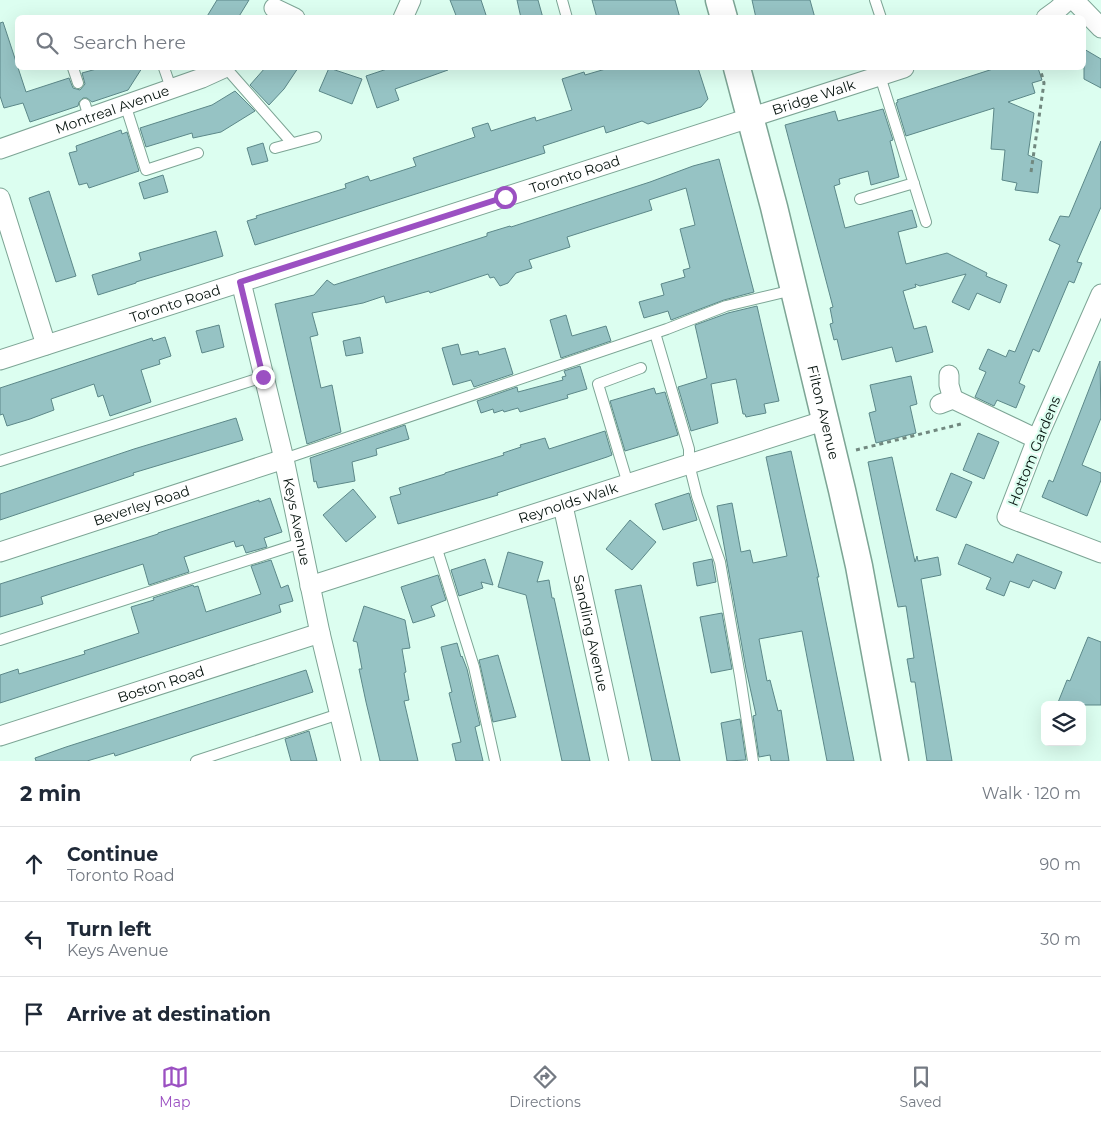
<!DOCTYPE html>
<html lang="en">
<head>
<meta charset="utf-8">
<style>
	body { margin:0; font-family:Montserrat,sans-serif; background:#f2f2f3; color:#1f2937 }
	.controls { position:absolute; right:15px; bottom:15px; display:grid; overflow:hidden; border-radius:8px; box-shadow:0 5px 20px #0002 }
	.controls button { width:45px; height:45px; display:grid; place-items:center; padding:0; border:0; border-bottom:1px solid #e0e1e3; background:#fff; color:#1f2937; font:25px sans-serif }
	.stop { position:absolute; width:15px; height:15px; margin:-11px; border:4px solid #9b50c2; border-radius:50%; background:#fff }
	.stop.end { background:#9b50c2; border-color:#fff; box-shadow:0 1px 5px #0008 }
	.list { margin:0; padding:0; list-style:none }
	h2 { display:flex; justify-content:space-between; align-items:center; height:65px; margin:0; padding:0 20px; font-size:21px }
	h2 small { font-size:16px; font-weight:400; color:#747a83 }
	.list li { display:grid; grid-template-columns:32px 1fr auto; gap:15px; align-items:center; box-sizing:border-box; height:75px; padding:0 20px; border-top:1px solid #e0e1e3 }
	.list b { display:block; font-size:19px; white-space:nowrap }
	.list p { margin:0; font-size:16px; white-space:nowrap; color:#747a83 }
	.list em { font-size:16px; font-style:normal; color:#747a83 }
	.icon { flex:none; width:28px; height:28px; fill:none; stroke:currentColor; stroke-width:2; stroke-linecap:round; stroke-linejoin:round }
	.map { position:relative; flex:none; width:1101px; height:761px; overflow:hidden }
	.search { position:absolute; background:#fff; box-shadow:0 5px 20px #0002; left:15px; right:15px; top:15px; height:55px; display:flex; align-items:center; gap:12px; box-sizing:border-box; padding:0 18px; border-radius:8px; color:#747a83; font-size:19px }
	.sheet { height:290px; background:#fff }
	nav { display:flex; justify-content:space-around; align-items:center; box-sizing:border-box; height:70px; border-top:1px solid #e0e1e3; background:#fff; font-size:14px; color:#747a83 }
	nav a { display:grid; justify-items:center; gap:2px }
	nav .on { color:#9b50c2 }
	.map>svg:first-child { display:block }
	.building { fill:#96c3c4; stroke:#5c8889 }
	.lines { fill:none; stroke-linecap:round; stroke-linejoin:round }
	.lane-casing { stroke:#7da595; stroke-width:12 }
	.street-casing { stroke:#7da595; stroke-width:21 }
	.secondary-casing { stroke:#7da595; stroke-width:29 }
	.path { stroke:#71887f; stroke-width:3; stroke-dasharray:4 4; stroke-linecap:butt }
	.lane { stroke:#fff; stroke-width:10 }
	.street { stroke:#fff; stroke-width:19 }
	.secondary { stroke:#fff; stroke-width:26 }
	.route { stroke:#9b50c2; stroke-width:6 }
	.labels { text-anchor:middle; stroke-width:4.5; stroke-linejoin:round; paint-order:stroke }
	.street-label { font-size:14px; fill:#04110c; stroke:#dcfef0 }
</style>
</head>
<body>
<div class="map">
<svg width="1101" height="761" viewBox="0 0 1101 761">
	<rect width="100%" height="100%" fill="#dcfef0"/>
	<path class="building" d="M217,0H249L238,18H206Z
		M450,0H481L487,18H457Z
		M517,0H538L543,18H521Z
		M592,0H675L680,18H597Z
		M752,0H810L815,18H756Z
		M3,22L26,92L69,78L73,88L80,90L85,84L82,73L100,68H142L128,90L92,102L87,98H83L79,102L78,106L30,122L23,103L4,108L0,96V23Z
		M1084,49L1101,59V88L1084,79Z
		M265,68H298L284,89L269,105L250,85Z
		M329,68L362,79L352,104L319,91Z
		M390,68H447L448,70L395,89L399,100L377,108L366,76Z
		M609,68H698L708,99L701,107L648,124L642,121L606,133L604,126L543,146L545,153L255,245L247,221L257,218L256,216L346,188L345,184L368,176L370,181L416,166L413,158L475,137L472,128L488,123L491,131L535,117L536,121L572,110L562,79L584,72L585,75Z
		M996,68H1038L1042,80L1032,83L1035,93L1008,102L1034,113L1028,155L1042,161L1038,193L1015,190L1017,183L1002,180L1005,150L991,149L994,108L906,136L896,103L898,102L897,100Z
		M235,91L255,111L221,132L193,138L192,133L146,147L140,128L212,105Z
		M883,109L893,140L890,141L899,177L871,185L868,171L839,179L840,184L834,186L845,228L912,210L917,227L898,232L906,264L947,253L987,273L986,276L1007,285L1000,303L977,293L969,310L952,302L966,274L920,286L915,284L916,287L903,291L914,329L926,326L933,352L896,362L892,347L842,360L837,339L834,340L830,324L833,323L830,308L833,307L785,125L835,111L838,121Z
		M121,130L122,134L127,132L139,171L89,188L87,183L79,185L69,153L77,151L76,146Z
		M1101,141V207L1077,262L1082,263L1074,283L1069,281L1039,352L1033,349L1019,383L1025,386L1016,408L997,400L994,406L975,397L986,372L979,369L988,349L1006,357L1009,350L1015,352L1060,245L1049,240L1060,216L1069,217Z
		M263,143L268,161L252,165L247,148Z
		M719,159L754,292L724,300L671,320L668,311L644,318L639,302L664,295L661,284L685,277L683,270L690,268L680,229L695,225L686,188L649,200L652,210L567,237L570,247L529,260L532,268L516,273L508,283L500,286L494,277L490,278L488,274L430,293L429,291L386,303L384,296L363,303L312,313L318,335L310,337L321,388L332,385L341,432L307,444L275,304L314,295L327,280L334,285L487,236V233L510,226L511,227L650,182L693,166Z
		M163,175L168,192L144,199L139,183Z
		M49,191L76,276L56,282L29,198Z
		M216,231L223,256L136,282V283L98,295L92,275L141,260L139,253Z
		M757,306L779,401L764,404L766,413L746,417L745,414H743L736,379L711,384L718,423L691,431L678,387L707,378L695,325L728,313Z
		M566,315L572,336L606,326L611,341L561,358L550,320Z
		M219,325L224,347L202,353L196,331Z
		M165,337L171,356L159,360L160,364L141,370L151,402L110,416L103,395L98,397L94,384L51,399L54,410L30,419L7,426L3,414L0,415V388L152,338L153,341Z
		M360,337L363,353L346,356L343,341Z
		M458,344L461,355L478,351L479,355L505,348L513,374L474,387L471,380L453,385L442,348Z
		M1100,361L1101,418L1082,465L1101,473V480L1087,516L1042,497L1049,480L1053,482Z
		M580,366L587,389L567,395L568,398L520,412L518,408L504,412L503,410L494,413L493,409L481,413L477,401L517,387L518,392L563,380L562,377L566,376L564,371Z
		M911,376L917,404L910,406L916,433L876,443L869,413L876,411L870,385Z
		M654,388L656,394L665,392L678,435L625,451L610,401Z
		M236,418L243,440L133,473L134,475L0,520V494L134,449Z
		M405,425L409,439L376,449L377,455L352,462L355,481L318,488L316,481L314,482L310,458Z
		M605,431L612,455L607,457L497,493L498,495L398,524L390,497L401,494L399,488L445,474V473L504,455L503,453L521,447L520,445L545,438L549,449Z
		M978,433L999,442L984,479L963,470Z
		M791,451L819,577H817L854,761H827L802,631L759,639L767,681L770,680L778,711L781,710L789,761H771L770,755L759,757L753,716L756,715L746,669L717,506L732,503L741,552L750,550L753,563L787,556L766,457Z
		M892,457L915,562L917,556L918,561L938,557L941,575L921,579L952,761H927L915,682H911L907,659L914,658L906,606L898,607L868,462Z
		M951,473L972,482L956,518L936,510Z
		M353,489L376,517L346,542L323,515Z
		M689,493L697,520L663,530L655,504Z
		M270,498L282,532L264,538L267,547L246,553L243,545L236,547L234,541L184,557L189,572L149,585L143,564L41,597L43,604L0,617V584L158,534V533L259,500V502Z
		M630,520L656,542L632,570L606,549Z
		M966,544L1013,563L1017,554L1062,572L1055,589L1033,580L1029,588L1010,581L1004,596L986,589L991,578L958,564Z
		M508,552L543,562L537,582L549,580L552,598H554L590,761H562L526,595L498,587Z
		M485,559L493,585L481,582L483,588L459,596L451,570Z
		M712,559L716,582L697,586L693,563Z
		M271,560L281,588L288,585L293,601L279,605L281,612L0,703V675L18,669L19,674L85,654L84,651L139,633L131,607L154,600L153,598L193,585L194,587L198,586L206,612L261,594L251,566Z
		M438,575L446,600L431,606L435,616L413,623L401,587Z
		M641,585L665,694L680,761H652L646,733L615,590Z
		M364,606L405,620L410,648L402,649L406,672L404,673L409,700L404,701L418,761H380L366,702L359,669H362L357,642L353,641Z
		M722,613L732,669L711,673L700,617Z
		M1088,637L1101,642V705H1057L1067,680L1070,681Z
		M457,643L461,657L462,656L467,669L480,725L475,727L483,761H456L452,744L461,742L449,693L452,692L441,647Z
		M498,655L516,717L493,722L479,660Z
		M306,670L313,692L115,756L114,753L87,761H36L35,758L66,747Z
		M740,719L746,760L727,761L721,723Z
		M309,731L317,761H291L285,739Z"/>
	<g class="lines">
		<defs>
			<path id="lane" d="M562,0L567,18
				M875,0L881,18
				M73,68L78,83
				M164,68L171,88
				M226,68L292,143
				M880,76L926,222
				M85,104L89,118
				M125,104L146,170L198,153
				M275,148L316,137
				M860,199L914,183
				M655,333L689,449V464L697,496L720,562L740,676L753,761
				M284,459L667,329L726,306L793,290
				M0,461L263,377
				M628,484L598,384L641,368
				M436,546L474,667L495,761
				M0,640L301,543
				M196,761L339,714"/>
			<g id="street">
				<path d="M1074,0L1101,28"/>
				<path d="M274,8L295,18"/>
				<path d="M403,18L411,0"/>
				<path d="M1046,18L1057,10L1068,0"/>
				<path id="s1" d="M0,149L202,78L224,68"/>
				<path d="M0,198L46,345"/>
				<path id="s2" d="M241,282L284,459L320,633L351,761"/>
				<path d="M1101,294L1037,439L1007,517L1101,553"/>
				<path id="s3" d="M0,360L904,68"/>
				<path d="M949,375V385L953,399"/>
				<path d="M940,404L953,399L1037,439"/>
				<path id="s4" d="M563,506L619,761"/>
				<path id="s5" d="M0,552L284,459"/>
				<path id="s6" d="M310,586L826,420"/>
				<path id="s7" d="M0,736L320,633"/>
			</g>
			<g id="secondary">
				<path d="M719,0L724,18"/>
				<path id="s8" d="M737,68L774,207L842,490L859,566L895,761"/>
			</g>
		</defs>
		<use href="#lane" class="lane-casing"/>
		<use href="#street" class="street-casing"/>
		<use href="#secondary" class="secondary-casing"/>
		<path class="path" d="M1031,172L1044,83L1040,68
			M856,450L961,424"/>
		<use href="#lane" class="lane"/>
		<use href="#street" class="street"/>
		<use href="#secondary" class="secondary"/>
	</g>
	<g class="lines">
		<path class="route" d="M263,377L240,282L505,197"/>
	</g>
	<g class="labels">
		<g class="street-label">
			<text dy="5" stroke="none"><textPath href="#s3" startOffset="855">Bridge Walk</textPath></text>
			<text dy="5" stroke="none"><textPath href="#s1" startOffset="119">Montreal Avenue</textPath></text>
			<text dy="5" stroke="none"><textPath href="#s3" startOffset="604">Toronto Road</textPath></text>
			<text dy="5" stroke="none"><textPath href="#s3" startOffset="184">Toronto Road</textPath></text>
			<text dy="5" stroke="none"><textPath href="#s8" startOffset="355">Filton Avenue</textPath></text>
			<text transform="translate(1034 451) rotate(-68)" y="5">Hottom Gardens</text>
			<text dy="5" stroke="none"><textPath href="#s6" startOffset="271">Reynolds Walk</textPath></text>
			<text dy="5" stroke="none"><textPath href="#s5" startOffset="149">Beverley Road</textPath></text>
			<text dy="5" stroke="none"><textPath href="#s2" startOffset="246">Keys Avenue</textPath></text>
			<text dy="5" stroke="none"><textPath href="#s4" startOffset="130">Sandling Avenue</textPath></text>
			<text dy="5" stroke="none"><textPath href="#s7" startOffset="169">Boston Road</textPath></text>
		</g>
	</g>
</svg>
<div class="controls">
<button><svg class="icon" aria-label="layers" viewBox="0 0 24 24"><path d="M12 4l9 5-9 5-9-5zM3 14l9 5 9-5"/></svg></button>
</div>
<div class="stop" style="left:505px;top:197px"></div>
<div class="stop end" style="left:263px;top:377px"></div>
<div class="search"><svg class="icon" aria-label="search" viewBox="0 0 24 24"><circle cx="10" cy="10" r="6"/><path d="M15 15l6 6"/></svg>Search here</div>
</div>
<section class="sheet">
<h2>2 min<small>Walk · 120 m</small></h2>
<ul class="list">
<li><svg class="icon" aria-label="ahead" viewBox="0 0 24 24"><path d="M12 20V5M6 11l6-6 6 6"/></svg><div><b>Continue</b><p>Toronto Road</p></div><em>90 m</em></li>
<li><svg class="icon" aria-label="left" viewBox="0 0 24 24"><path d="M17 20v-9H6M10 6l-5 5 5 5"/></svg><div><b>Turn left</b><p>Keys Avenue</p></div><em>30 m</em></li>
<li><svg class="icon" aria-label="arrive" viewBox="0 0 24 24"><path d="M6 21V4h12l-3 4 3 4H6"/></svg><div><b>Arrive at destination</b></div></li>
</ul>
</section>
<nav>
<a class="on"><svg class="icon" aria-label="map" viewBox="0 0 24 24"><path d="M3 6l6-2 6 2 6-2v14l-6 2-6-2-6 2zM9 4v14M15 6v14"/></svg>Map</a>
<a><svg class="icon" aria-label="directions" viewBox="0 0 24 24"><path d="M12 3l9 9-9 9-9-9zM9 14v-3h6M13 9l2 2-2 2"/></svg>Directions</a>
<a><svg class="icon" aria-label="saved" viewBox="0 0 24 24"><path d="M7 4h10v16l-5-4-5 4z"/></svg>Saved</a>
</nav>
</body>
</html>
